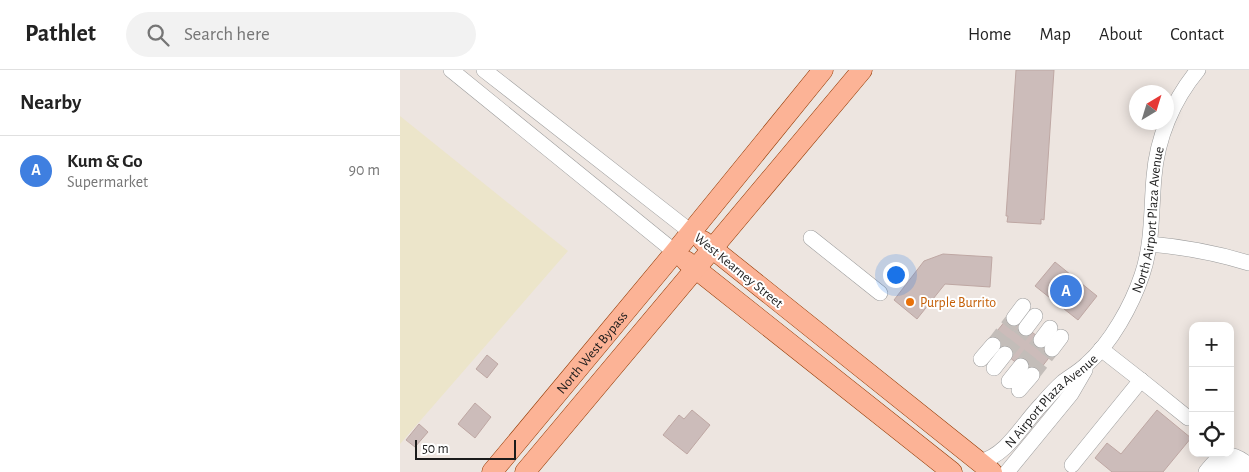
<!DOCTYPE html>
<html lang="en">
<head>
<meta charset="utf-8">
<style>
	body { margin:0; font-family:"Alegreya Sans",sans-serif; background:#f2f2f2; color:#222 }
	.controls { position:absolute; right:15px; bottom:15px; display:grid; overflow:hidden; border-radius:10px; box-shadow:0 2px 12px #0003 }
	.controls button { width:45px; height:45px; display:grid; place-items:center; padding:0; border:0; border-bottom:1px solid #e0e0e0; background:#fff; color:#222; font:25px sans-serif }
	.compass { position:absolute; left:729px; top:15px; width:45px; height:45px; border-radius:50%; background:#fff; box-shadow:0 2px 12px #0003; rotate:38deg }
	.scale { position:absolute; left:15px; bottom:12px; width:101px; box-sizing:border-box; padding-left:5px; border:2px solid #1b1b1b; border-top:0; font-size:14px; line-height:18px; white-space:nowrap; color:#1b1b1b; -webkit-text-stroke:4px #fff; paint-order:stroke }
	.you { position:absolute; left:495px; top:204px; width:18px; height:18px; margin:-12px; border:4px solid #fff; border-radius:50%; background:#1a73e8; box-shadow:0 0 0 8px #1a73e833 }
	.badge { display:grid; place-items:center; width:32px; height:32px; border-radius:50%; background:#c60039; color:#fff; font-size:16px; font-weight:700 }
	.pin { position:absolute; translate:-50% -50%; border:2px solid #fff; box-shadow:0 1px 5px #0006 }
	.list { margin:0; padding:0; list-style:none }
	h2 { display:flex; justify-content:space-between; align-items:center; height:65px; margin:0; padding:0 20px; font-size:21px }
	h2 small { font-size:16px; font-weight:400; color:#767676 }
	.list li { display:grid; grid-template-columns:32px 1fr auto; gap:15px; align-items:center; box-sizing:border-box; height:70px; padding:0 20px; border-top:1px solid #e0e0e0 }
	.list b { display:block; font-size:19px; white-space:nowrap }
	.list p { margin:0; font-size:16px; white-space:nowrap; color:#767676 }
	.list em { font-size:16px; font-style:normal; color:#767676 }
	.icon { flex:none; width:28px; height:28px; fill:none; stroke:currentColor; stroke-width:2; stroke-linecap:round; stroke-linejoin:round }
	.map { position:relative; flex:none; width:849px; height:402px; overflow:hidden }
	header { display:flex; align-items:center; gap:30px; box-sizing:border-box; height:70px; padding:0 25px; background:#fff; border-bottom:1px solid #e0e0e0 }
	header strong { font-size:24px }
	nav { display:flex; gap:28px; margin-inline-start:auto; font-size:18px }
	.search { width:350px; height:45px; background:#f2f2f2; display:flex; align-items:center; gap:12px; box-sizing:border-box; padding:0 18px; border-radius:28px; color:#767676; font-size:19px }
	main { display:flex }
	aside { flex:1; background:#fff }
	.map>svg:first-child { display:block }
	.farmland { fill:#ece5ca }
	.building { fill:#ccbcba; stroke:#bea7a3 }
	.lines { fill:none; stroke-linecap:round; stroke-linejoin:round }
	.minor-tunnel { stroke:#c3bdb9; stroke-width:15; stroke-dasharray:15 8; stroke-linecap:butt }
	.minor-casing { stroke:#9c9c9c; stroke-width:16 }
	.major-casing { stroke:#923800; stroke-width:21 }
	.minor { stroke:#fff; stroke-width:15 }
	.major { stroke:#fcb396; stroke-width:20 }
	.food-dot { fill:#e8710a; stroke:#fff; stroke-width:2 }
	.labels { text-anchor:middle; stroke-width:4; stroke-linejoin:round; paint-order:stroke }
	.street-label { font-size:14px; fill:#1b1b1b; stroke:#fff }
	.food-label { font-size:14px; fill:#c56008; stroke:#fff; text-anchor:start }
</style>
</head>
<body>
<header>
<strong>Pathlet</strong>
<div class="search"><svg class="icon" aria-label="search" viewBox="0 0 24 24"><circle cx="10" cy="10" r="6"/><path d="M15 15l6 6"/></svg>Search here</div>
<nav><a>Home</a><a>Map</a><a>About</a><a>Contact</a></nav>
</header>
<main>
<aside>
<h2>Nearby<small></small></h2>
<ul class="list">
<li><span class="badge" style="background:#3f7fe0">A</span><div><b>Kum &amp; Go</b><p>Supermarket</p></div><em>90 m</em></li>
</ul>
</aside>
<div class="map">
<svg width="849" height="402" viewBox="0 0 849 402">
	<rect width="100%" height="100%" fill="#ede5e0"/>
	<path class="farmland" d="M0,46L168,181L0,374Z"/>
	<path class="building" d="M616,0H654L644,150L641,149V154L607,152L608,146H606Z
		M543,184L592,187L590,217L545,214L517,249L494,230L524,191Z
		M655,192L697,226L678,250L635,216Z
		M610,245L655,280L634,307L589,271Z
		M87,285L98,294L87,308L76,299Z
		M75,333L91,347L75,368L58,354Z
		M292,340L310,355L287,384L263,365L279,345L284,349Z
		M757,340L791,368L763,402H712L695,388L707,373L721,384Z
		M19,354L28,362L15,377L6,370Z"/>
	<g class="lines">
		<path class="minor-tunnel" d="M593,275L614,248
			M605,284L626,258
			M621,296L641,270
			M632,305L652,279"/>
		<defs>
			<g id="minor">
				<path d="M51,0L275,182"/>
				<path d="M84,0L291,162"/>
				<path d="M411,168L480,223"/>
				<path d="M750,174C784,177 816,183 849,193"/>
				<path d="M614,248L623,236"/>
				<path d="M626,258L635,246"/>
				<path d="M641,270L650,258"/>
				<path d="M652,279L661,267"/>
				<path d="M701,279L747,315L788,348"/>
				<path d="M581,289L593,275"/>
				<path d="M594,298L605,284"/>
				<path d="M609,311L621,296"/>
				<path d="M619,320L632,305"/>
				<path id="s1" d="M579,392C608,385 622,354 642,334C648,327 655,319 663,312C671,306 680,301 687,294C711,273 732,235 742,205C753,173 751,140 754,107C757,68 773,30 798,0"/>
				<path d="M672,395L741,310"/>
				<path d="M607,402L671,324L685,300"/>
				<path d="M806,402C821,383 828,379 849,395"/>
				<path d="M818,402C826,395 833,396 841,402"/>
			</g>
			<g id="major">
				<path d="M303,171L592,402"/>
				<path d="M286,191L552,402"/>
				<path id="s2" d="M92,402L275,182L423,0"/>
				<path d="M125,402L462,0"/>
			</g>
		</defs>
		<use href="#minor" class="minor-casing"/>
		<use href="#major" class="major-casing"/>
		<use href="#minor" class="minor"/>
		<use href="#major" class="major"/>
	</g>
	<circle class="food-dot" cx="510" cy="232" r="5"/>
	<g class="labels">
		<g class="street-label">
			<text dy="5" stroke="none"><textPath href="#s1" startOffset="309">North Airport Plaza Avenue</textPath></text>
			<text transform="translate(339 200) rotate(39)" y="5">West Kearney Street</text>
			<text dy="5" stroke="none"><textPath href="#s2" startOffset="156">North West Bypass</textPath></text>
			<text dy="5" stroke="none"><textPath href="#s1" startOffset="96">N Airport Plaza Avenue</textPath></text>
		</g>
		<g class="food-label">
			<text x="520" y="237">Purple Burrito</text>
		</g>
	</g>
</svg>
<div class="controls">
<button>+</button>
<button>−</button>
<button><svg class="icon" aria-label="locate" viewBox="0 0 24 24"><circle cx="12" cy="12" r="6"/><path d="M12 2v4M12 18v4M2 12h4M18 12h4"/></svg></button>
</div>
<svg class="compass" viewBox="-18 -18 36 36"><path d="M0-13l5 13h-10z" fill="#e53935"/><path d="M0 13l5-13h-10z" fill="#767676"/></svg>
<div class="scale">50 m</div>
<div class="you"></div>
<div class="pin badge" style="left:666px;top:221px;background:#3f7fe0">A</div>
</div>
</main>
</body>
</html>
